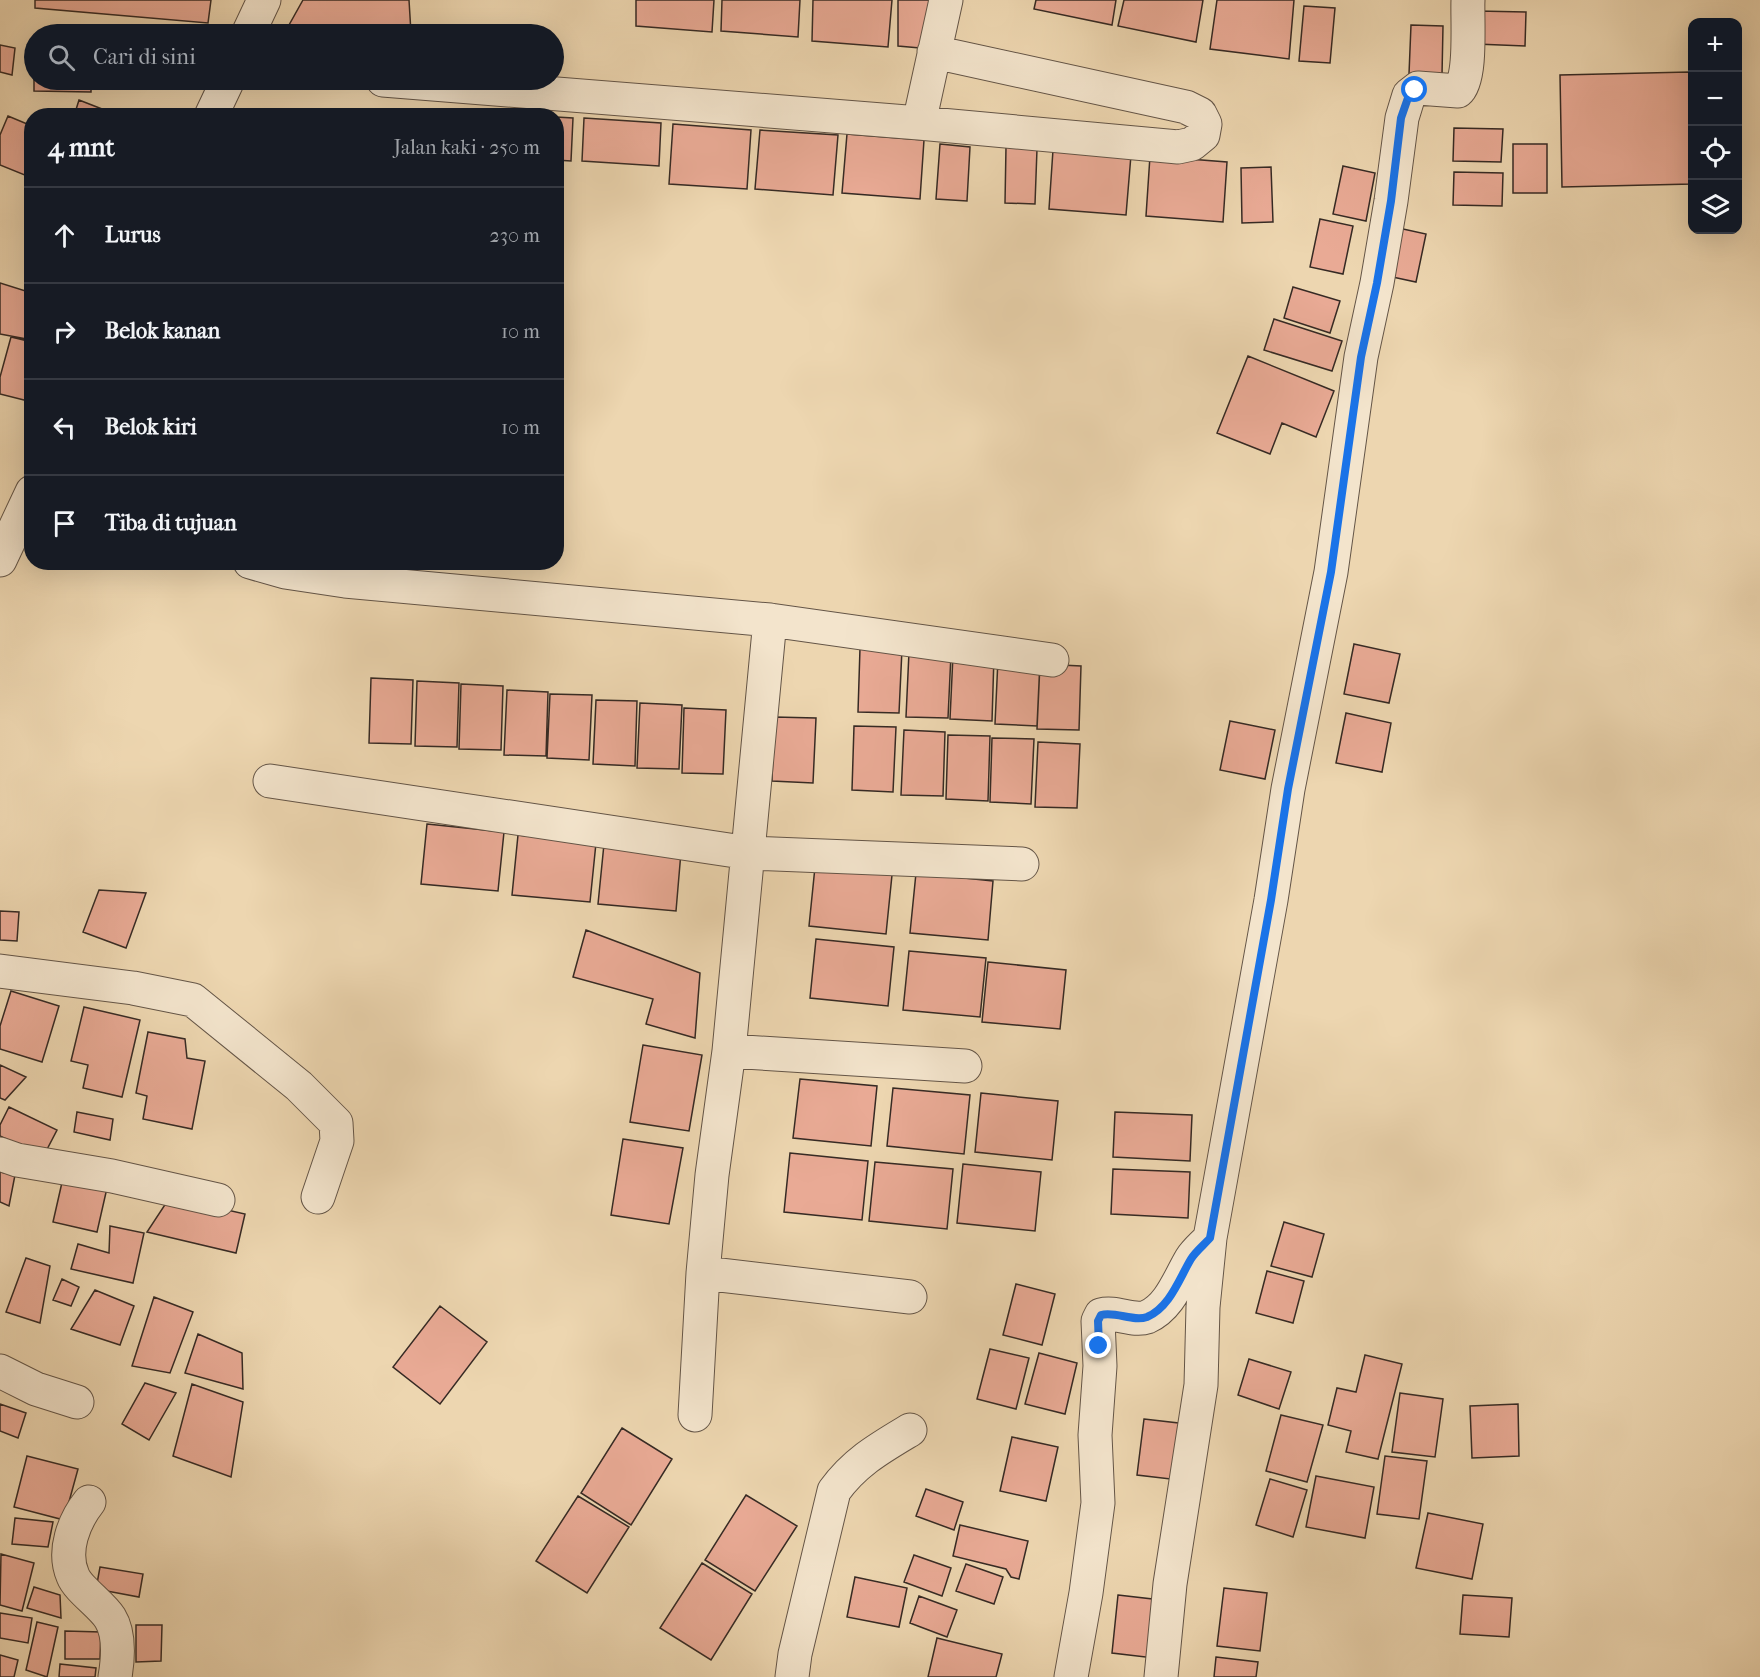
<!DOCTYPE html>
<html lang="id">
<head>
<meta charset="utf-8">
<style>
	body { margin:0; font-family:"IM FELL French Canon",serif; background:#20242c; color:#f1f3f6 }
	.controls { position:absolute; right:18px; top:18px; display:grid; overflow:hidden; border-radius:12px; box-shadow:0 6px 24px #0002 }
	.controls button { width:54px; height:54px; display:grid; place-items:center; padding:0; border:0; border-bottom:2px solid #363941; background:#171b24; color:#f1f3f6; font:30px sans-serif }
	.stop { position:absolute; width:18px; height:18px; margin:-14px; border:4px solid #1a73e8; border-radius:50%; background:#fff }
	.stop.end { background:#1a73e8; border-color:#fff; box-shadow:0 2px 6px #0008 }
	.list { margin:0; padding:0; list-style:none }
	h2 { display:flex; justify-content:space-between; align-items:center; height:78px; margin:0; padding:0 24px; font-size:26px }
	h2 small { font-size:20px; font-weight:400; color:#9ea1a6 }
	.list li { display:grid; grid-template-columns:39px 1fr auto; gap:18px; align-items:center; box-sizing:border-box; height:96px; padding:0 24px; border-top:2px solid #363941 }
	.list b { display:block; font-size:22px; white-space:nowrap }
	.list em { font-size:20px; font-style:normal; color:#9ea1a6 }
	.icon { flex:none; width:33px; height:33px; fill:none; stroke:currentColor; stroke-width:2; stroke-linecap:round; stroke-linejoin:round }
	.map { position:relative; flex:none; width:1760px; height:1677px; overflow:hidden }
	.search { position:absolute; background:#171b24; box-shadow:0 6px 24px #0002; left:24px; top:24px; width:540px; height:66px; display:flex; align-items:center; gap:15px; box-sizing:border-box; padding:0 21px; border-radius:33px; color:#9ea1a6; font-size:22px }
	.panel { position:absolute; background:#171b24; box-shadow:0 6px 24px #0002; left:24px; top:108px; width:540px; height:462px; border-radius:24px }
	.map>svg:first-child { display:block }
	.building { fill:#e9aa95; stroke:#362a24; stroke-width:1.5 }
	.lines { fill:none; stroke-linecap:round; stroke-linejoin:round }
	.minor-casing { stroke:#645547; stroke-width:35 }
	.minor { stroke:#f3e4cc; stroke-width:33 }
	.route { stroke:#1a73e8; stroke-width:8 }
</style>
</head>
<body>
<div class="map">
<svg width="1760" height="1677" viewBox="0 0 1760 1677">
	<rect width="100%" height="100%" fill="#edd6b0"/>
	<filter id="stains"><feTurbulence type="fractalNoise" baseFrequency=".00333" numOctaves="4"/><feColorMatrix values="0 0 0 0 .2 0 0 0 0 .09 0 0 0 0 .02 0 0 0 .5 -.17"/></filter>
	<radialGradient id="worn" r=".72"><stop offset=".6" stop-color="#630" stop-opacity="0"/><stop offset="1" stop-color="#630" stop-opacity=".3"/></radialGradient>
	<path class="building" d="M35,0H211L208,23L35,8Z
		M303,0H409L411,33L284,34Z
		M636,0H714L712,32L636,26Z
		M722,0H800L798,37L721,31Z
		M813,0H892L888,47L812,41Z
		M898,0H936L931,49L898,46Z
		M1036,0H1116L1112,25L1034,9Z
		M1124,0H1203L1196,42L1118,26Z
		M1217,0H1294L1289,59L1210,49Z
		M1304,6L1335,8L1330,63L1299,61Z
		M1477,11L1526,12L1525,46L1476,44Z
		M1411,25L1443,26L1442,75L1409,74Z
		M176,26L211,29L208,34H172Z
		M0,45L15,48L12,75L0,72Z
		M34,57V80H91V92L34,91Z
		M1689,72L1692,184L1562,187L1560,75Z
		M160,80H190L185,89Z
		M79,100L120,116H74Z
		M8,116L32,126V178L0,165V135Z
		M556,117L573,118L571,161L556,160Z
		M584,118L661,123L659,166L582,161Z
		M673,124L751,130L747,189L669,184Z
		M1454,128L1503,129L1501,162L1453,161Z
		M760,130L838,135L833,195L755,189Z
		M847,134L924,140L920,199L842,193Z
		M940,144L970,147L967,201L936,199Z
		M1513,144H1547V193H1513Z
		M1006,147L1037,149L1035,204L1005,203Z
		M1053,150L1131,155L1126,215L1049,209Z
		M1150,156L1227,162L1223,222L1146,216Z
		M1343,166L1375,173L1366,221L1333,214Z
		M1271,167L1273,222L1242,223L1241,168Z
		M1454,172L1503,173L1502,206L1453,205Z
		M1320,219L1353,226L1343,274L1310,267Z
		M1394,227L1426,234L1416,282L1383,275Z
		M0,283L32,293V340L0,334Z
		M1293,287L1340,301L1330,333L1284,318Z
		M1274,319L1342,341L1332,371L1264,350Z
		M11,337L32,342V402L0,394V377Z
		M1248,356L1334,391L1316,437L1282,423L1270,454L1217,433Z
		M1354,644L1400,654L1389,703L1344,694Z
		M860,648L902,649L899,713L858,712Z
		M909,652L951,654L948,718L906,717Z
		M953,655L994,656L992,721L950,719Z
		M998,659L1040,661L1037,726L995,724Z
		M1040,664L1081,666L1079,730L1037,729Z
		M371,678L413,680L411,744L369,743Z
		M417,681L459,683L457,747L415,746Z
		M461,684L503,686L501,750L459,749Z
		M507,690L548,692L546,756L504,755Z
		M550,694L592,695L589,760L547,758Z
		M596,700L637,701L635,766L593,764Z
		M640,703L682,705L679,769L637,768Z
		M684,708L726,710L723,774L682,773Z
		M1346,713L1391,723L1382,772L1336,763Z
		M774,717L816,718L813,783L772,781Z
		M1230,721L1275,730L1265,779L1220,770Z
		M854,726L896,727L893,792L852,790Z
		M904,730L945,732L943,796L901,795Z
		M948,735L990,736L988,801L946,799Z
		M992,738L1034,739L1031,804L990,802Z
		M1038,742L1080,744L1077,808L1035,807Z
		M427,824L504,832L498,891L421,884Z
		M518,835L596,843L590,902L512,895Z
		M604,844L681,852L676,911L598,904Z
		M815,867L892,875L886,934L809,926Z
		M916,873L993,881L988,940L910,933Z
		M99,890L146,893L126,948L83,932Z
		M0,911L19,912L17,941L0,940Z
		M586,930L700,973L695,1038L646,1024L653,999L573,977Z
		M816,939L894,947L888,1006L810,998Z
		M909,951L986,958L980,1017L903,1010Z
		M988,962L1066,970L1060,1029L982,1022Z
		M11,991L59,1006L42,1062L0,1049V1026Z
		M84,1007L140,1020L122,1097L83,1088L88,1065L71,1061Z
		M148,1032L185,1039L187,1058L205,1061L192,1129L143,1119L147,1096L136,1093Z
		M643,1045L702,1055L689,1131L630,1122Z
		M0,1065L26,1077L5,1100L0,1098Z
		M800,1079L877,1086L871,1146L793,1138Z
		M893,1088L970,1095L964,1154L887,1146Z
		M981,1093L1058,1101L1052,1160L975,1152Z
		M9,1107L57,1130L43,1157L0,1136V1125Z
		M77,1112L113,1119L110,1140L74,1132Z
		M1115,1112L1192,1115L1190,1161L1113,1157Z
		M623,1139L683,1148L669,1224L611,1215Z
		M790,1153L868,1161L862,1220L784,1212Z
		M875,1162L953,1169L947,1229L869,1221Z
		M963,1164L1041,1172L1035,1231L957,1223Z
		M1113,1169L1190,1172L1188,1218L1111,1214Z
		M0,1172L15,1175L9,1206L0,1202Z
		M63,1178L107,1188L97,1232L53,1222Z
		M170,1197L245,1214L236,1253L147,1232Z
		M1284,1222L1324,1234L1312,1277L1271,1266Z
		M110,1226L144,1233L133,1283L71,1269L78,1244L109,1253Z
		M26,1258L50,1266L40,1323L6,1312Z
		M1267,1271L1304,1281L1293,1323L1256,1313Z
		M62,1279L79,1287L71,1306L53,1300Z
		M1016,1284L1055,1294L1042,1345L1003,1335Z
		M95,1290L134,1306L120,1345L71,1329Z
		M154,1297L193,1312L170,1373L132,1366Z
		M440,1306L487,1342L440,1404L393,1367Z
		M198,1334L242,1353L243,1389L185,1373Z
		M990,1349L1029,1358L1016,1409L977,1399Z
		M1039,1353L1077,1363L1065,1414L1025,1404Z
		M1365,1355L1402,1364L1378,1459L1346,1452L1351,1431L1328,1425L1337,1388L1356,1392Z
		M1249,1359L1291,1372L1279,1409L1238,1395Z
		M145,1383L176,1393L149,1440L122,1424Z
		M192,1384L243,1402L231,1477L173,1456Z
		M1400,1393L1443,1399L1435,1457L1392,1452Z
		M0,1404L26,1413L18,1438L0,1431Z
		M1518,1404L1519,1456L1472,1458L1470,1406Z
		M1281,1415L1323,1425L1307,1482L1266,1471Z
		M1144,1419L1187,1424L1179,1480L1137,1475Z
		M622,1428L672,1459L631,1525L581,1493Z
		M1012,1437L1058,1447L1046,1501L1000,1491Z
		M27,1456L78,1469L64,1520L14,1507Z
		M1385,1456L1427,1461L1419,1519L1377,1514Z
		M1316,1476L1374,1487L1365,1538L1306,1527Z
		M1270,1479L1307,1490L1293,1537L1256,1525Z
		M926,1489L963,1502L954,1530L916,1516Z
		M746,1495L797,1526L755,1591L705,1560Z
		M578,1496L629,1527L587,1593L536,1561Z
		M1428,1513L1483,1524L1472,1579L1416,1568Z
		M15,1518L53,1522L48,1547L12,1544Z
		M960,1525L1028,1541L1019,1579L1011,1577L1006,1569L953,1556Z
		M1,1554L34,1563L22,1611L0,1605Z
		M914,1555L951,1568L942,1596L904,1582Z
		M702,1563L752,1594L711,1660L660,1628Z
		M966,1564L1003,1577L994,1604L956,1591Z
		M100,1567L143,1574L139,1597L96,1589Z
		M855,1577L907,1588L899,1627L847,1617Z
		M34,1587L60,1595L61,1618L27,1608Z
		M1224,1588L1267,1593L1260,1651L1217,1646Z
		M1118,1595L1161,1600L1154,1658L1112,1653Z
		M1463,1595L1512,1598L1509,1637L1460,1634Z
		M919,1596L957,1610L947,1637L910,1623Z
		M0,1613L32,1618L28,1643L0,1638Z
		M37,1622L58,1627L47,1677L26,1670Z
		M136,1625H162L161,1661L136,1662Z
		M65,1631L101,1632L100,1659H65Z
		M937,1638L1002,1654L996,1677H928Z
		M0,1655L18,1660L14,1677H0Z
		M1216,1657L1258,1662L1256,1677H1214Z
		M60,1664L96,1668L95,1677H59Z"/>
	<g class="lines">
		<defs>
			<path id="minor" d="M248,34L264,0
				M383,80L919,123L1178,147L1192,144L1203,135L1205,124L1200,114L1186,107L934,52
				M211,116L228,80
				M919,123L946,0
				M0,560L32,492
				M250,562L285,572L345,581L770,620L1052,660
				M770,620L729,1051L712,1175L703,1273L910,1297
				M270,781L749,853L1022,864
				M0,971L133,988L193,1000L299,1086L336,1123L337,1141L318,1197
				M729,1051L965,1066
				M0,1154L17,1160L112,1176L218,1200
				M0,1371L36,1389L77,1402
				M695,1415L703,1273
				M89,1502C74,1521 62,1551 73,1576C78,1589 102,1605 110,1618C120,1634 118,1659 115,1677
				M792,1677L795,1654L834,1491C855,1462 880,1448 910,1430
				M1071,1677L1086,1593L1098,1503L1095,1435L1100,1366L1098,1321L1101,1315C1116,1311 1133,1322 1147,1317C1170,1307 1179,1279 1191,1259C1196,1251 1204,1245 1210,1238L1271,900L1288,789L1331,572L1361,357L1377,283L1391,201L1402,118L1409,95L1418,88L1458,91C1472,80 1467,18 1468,0
				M1161,1677L1170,1584L1201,1385L1203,1307L1210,1238"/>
		</defs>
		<use href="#minor" class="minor-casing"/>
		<use href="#minor" class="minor"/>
	</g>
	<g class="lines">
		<path class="route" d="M1099,1346L1098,1321L1101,1315C1116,1311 1133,1322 1147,1317C1170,1307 1179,1279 1191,1259C1196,1251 1204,1245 1210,1238L1271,900L1288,789L1331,572L1361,357L1377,283L1391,201L1401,118L1409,95L1415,90"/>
	</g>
	<rect width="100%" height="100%" filter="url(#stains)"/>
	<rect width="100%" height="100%" fill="url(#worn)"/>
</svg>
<div class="controls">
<button>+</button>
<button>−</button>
<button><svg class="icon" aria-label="locate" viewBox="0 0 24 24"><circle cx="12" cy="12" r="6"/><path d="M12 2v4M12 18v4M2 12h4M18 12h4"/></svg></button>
<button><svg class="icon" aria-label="layers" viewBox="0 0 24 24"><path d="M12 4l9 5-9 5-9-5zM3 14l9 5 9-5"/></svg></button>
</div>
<div class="stop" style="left:1415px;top:90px"></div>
<div class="stop end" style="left:1099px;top:1346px"></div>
<div class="search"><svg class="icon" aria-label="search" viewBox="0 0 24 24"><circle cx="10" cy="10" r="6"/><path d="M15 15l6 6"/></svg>Cari di sini</div>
<section class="panel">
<h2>4 mnt<small>Jalan kaki · 250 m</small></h2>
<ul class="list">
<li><svg class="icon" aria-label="ahead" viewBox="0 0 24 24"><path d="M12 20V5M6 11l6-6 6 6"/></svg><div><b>Lurus</b></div><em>230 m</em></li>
<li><svg class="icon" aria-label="right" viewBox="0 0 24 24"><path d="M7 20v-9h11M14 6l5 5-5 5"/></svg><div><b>Belok kanan</b></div><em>10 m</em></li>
<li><svg class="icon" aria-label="left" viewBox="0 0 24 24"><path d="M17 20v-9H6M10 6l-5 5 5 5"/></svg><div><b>Belok kiri</b></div><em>10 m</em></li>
<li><svg class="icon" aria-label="arrive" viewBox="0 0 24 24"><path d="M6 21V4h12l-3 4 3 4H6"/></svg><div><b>Tiba di tujuan</b></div></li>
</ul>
</section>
</div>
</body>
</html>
